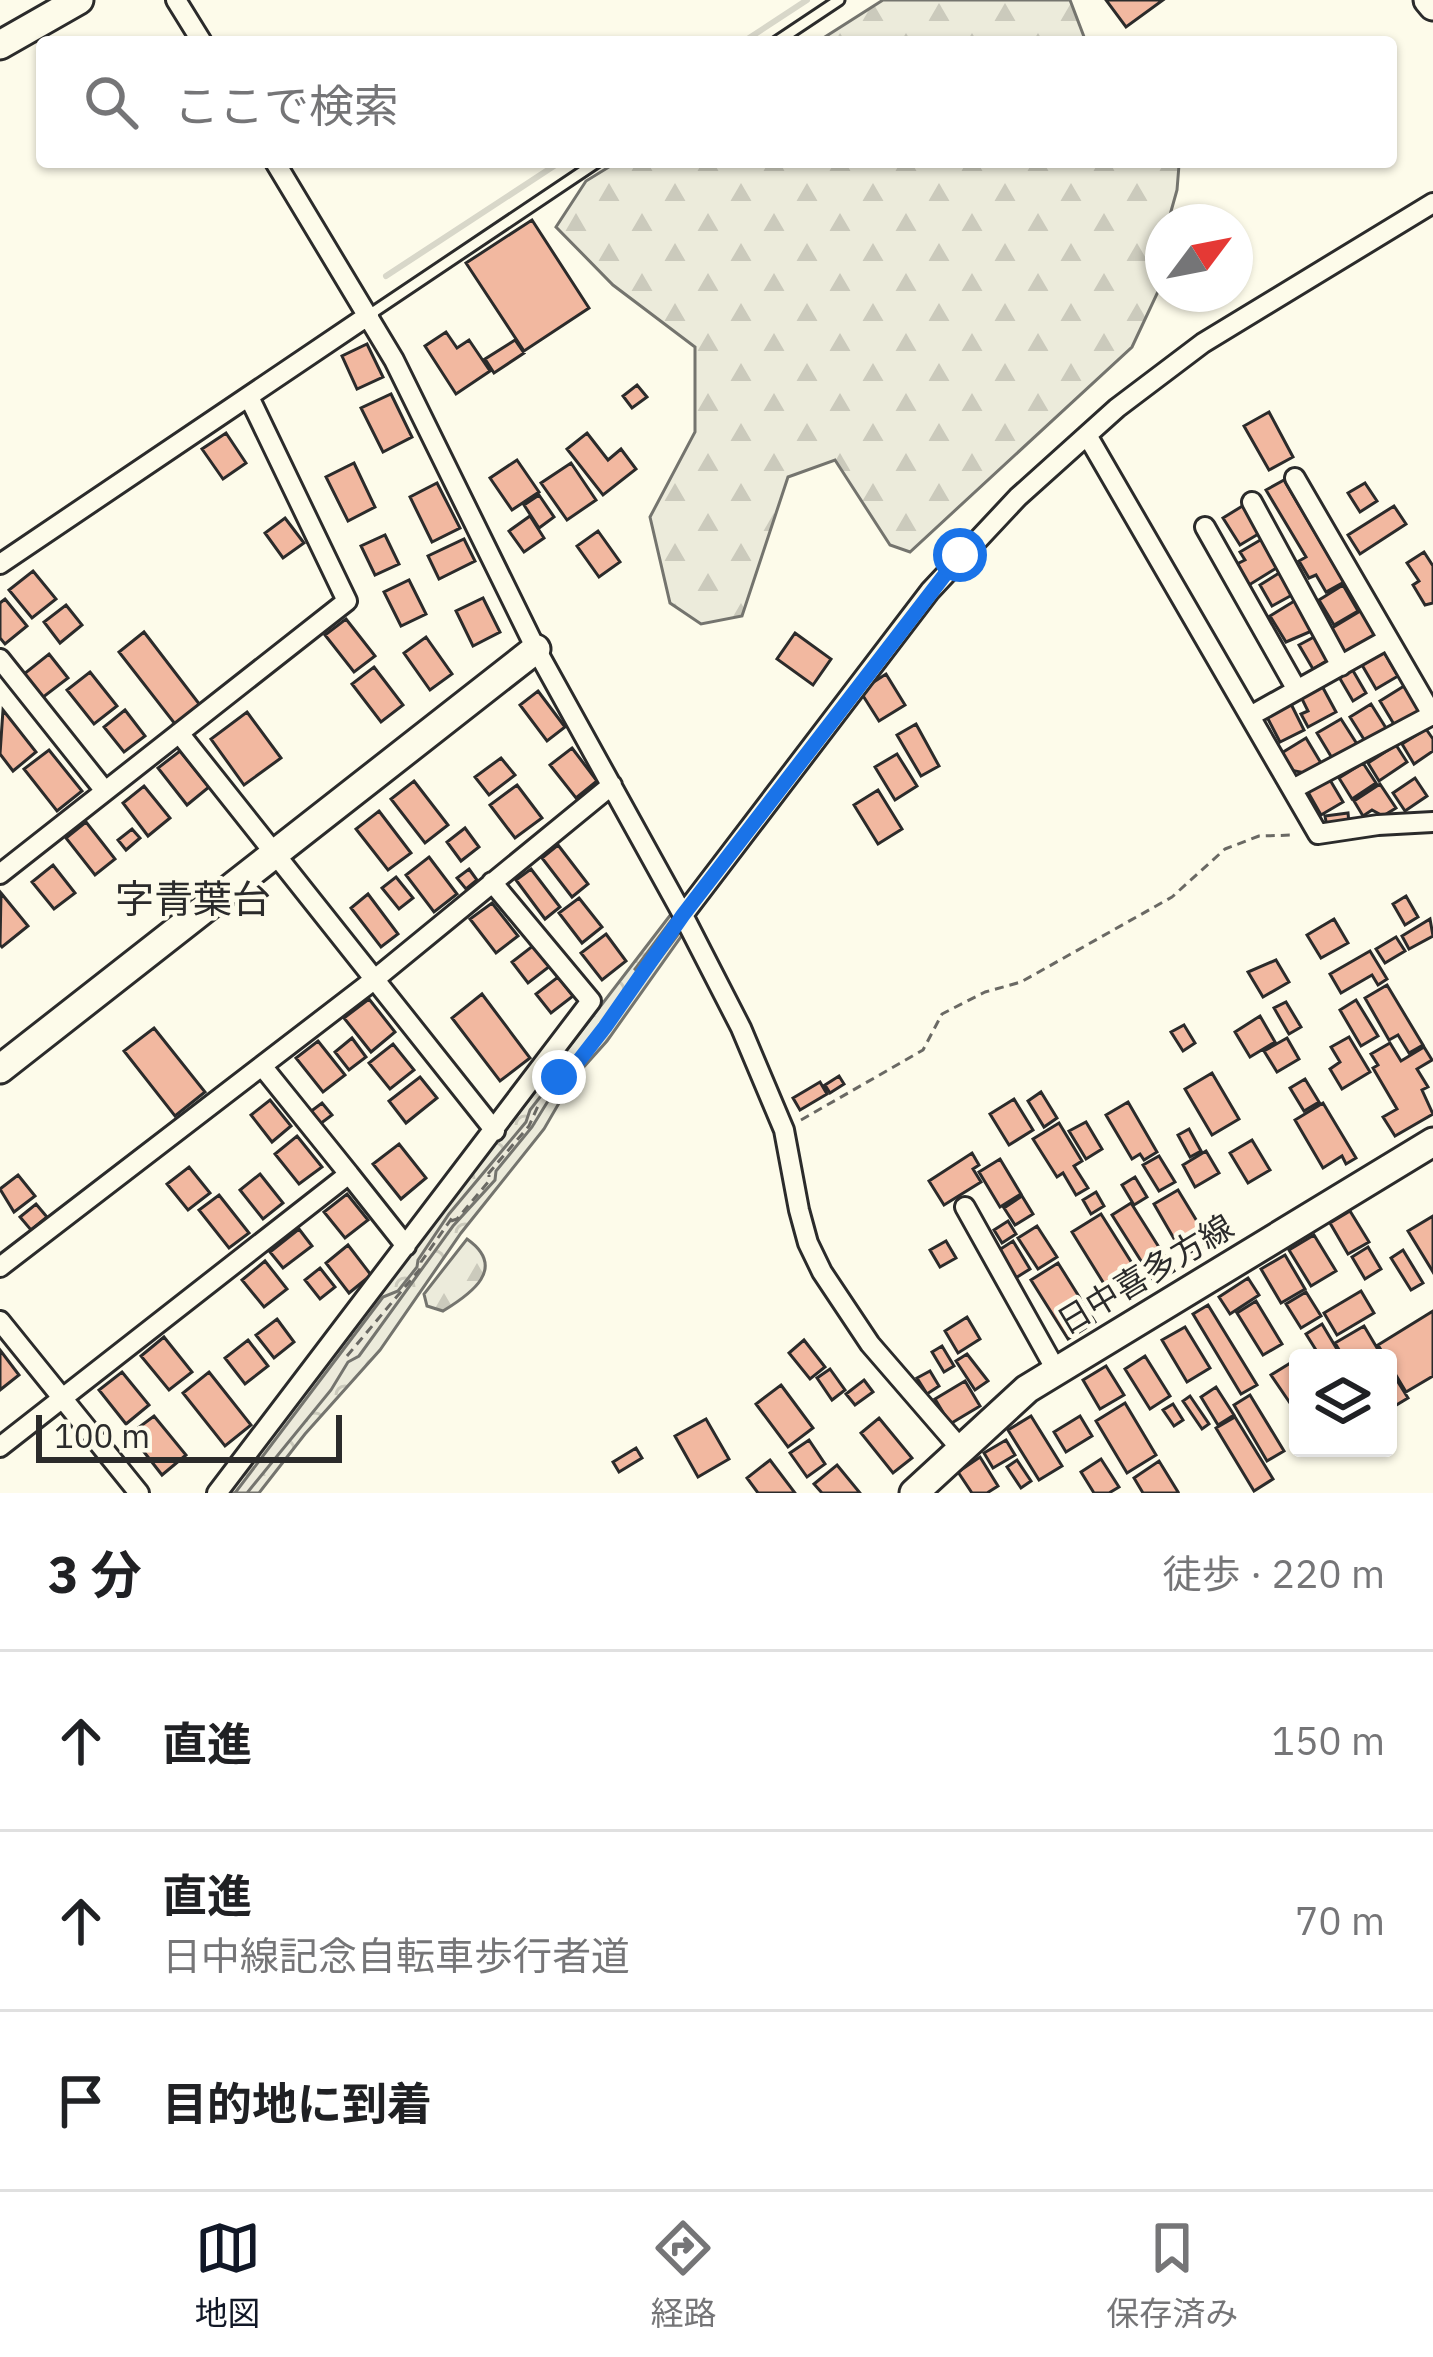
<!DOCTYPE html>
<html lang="ja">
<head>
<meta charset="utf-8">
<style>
	body { margin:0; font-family:"IBM Plex Sans","Noto Sans JP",sans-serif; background:#f6f6f6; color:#202124 }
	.controls { position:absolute; right:36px; bottom:36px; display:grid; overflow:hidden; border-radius:12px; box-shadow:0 3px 9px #0004 }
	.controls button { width:108px; height:108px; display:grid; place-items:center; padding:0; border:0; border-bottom:3px solid #e0e0e0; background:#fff; color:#202124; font:60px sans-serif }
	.compass { position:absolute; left:1145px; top:204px; width:108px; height:108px; border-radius:50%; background:#fff; box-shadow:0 3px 9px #0004; rotate:58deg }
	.scale { position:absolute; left:36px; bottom:30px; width:306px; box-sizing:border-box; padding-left:12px; border:6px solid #2b2b2b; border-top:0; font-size:33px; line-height:42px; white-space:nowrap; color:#2b2b2b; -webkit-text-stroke:9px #fdfbea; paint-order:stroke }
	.stop { position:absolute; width:36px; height:36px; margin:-27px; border:9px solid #1a73e8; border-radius:50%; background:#fff }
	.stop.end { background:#1a73e8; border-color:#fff; box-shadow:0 3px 12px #0008 }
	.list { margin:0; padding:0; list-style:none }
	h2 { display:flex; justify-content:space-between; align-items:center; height:156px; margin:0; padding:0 48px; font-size:51px }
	h2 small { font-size:39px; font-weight:400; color:#757577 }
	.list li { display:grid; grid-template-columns:78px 1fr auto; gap:36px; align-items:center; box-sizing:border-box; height:180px; padding:0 48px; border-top:3px solid #e0e0e0 }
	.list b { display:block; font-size:45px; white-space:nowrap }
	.list p { margin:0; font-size:39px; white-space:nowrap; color:#757577 }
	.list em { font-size:39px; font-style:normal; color:#757577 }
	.icon { flex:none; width:66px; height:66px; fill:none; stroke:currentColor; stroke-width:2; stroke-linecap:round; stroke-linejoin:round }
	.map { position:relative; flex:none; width:1433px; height:1493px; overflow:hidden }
	.search { position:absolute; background:#fff; box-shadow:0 3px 9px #0004; left:36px; right:36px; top:36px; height:132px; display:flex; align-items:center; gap:30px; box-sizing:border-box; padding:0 42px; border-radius:12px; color:#757577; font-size:45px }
	.sheet { height:696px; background:#fff }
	nav { display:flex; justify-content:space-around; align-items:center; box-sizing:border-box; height:168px; border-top:3px solid #e0e0e0; background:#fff; font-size:33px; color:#757577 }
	nav a { display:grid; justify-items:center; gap:6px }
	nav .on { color:#111827 }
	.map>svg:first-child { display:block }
	.forest { fill:url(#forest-firs); stroke:#74746e; stroke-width:3 }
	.park { fill:url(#park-crowns); stroke:#74746e; stroke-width:3 }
	.parking { fill:#eceadb; stroke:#74746e; stroke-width:3 }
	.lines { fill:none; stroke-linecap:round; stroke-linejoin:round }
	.stream { stroke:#d8d7c9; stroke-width:6 }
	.building { fill:#f2b8a0; stroke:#2b2b2b; stroke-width:3 }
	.lane-casing { stroke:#2b2b2b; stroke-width:15 }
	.street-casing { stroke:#2b2b2b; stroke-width:24 }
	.secondary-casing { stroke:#2b2b2b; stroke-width:33 }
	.path { stroke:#6a6964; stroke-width:3; stroke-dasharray:9 6; stroke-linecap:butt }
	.lane { stroke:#fdfbea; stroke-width:9 }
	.street { stroke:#fdfbea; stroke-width:18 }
	.secondary { stroke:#fdfbea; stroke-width:27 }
	.route { stroke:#1a73e8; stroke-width:15 }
	.labels { text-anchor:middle; stroke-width:9; stroke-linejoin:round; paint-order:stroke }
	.street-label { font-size:33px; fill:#2b2b2b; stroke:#fdfbea }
	.quarter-label { font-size:39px; fill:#2b2b2b; stroke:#fdfbea }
</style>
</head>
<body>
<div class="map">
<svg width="1433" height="1493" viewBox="0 0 1433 1493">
	<defs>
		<pattern id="forest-firs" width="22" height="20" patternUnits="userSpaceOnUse" patternTransform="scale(3)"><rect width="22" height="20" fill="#ecebdb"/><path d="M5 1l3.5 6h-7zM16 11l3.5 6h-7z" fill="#cbcabc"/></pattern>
		<pattern id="park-crowns" width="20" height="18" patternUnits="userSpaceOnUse" patternTransform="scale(3)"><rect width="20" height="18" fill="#ecebdb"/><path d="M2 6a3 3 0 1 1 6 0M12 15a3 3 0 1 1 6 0" fill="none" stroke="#cbcabc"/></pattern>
	</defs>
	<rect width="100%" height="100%" fill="#fdfbea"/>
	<path class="forest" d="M883,0H1070L1086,42H817Z
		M617,162H1177L1179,165L1177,190L1168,222H1163V281L1132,347L910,552L890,545L835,460L788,477L742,616L701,624L670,603L650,517L695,432V347L613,285L556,227L586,181Z
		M467,1239C508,1268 471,1294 443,1311L427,1306L424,1294Z"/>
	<path class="park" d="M675,909L685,931L607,1041L573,1079L544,1129L461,1233L380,1350L305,1434L259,1493H227Z"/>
	<path class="parking" d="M676,914L683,928L572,1074L561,1080L532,1127L496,1171L495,1180L453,1226L359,1356L348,1362L331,1390L247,1493H235L383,1297L398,1291L417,1267L418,1260L449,1214L526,1122L530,1110L557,1075L572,1065L638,972L635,969Z"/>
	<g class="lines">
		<path class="stream" d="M743,42L807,0
			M386,276L560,162"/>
	</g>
	<path class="building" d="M1106,0H1163L1126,27Z
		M532,220L589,308L524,351L466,263Z
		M446,332L457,348L469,340L490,371L456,394L425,346Z
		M515,340L524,353L494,373L485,359Z
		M367,344L383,377L357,389L342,356Z
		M637,385L647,397L632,408L623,396Z
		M391,394L412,437L383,452L361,408Z
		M1269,412L1293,457L1269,470L1244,426Z
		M226,433L246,463L223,479L202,449Z
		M587,433L608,460L621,449L636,469L603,495L567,449Z
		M517,460L539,492L512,510L490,478Z
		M354,463L375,507L348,521L326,477Z
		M571,463L596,500L567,520L541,483Z
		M1284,480L1344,582L1326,592L1316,575L1309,578L1299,561L1306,557L1266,490Z
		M437,483L460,528L432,542L410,497Z
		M1365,483L1377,501L1360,512L1348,493Z
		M539,495L554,517L539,528L524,505Z
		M1244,505L1260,533L1240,545L1223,518Z
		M1394,506L1406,524L1360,554L1348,535Z
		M530,516L544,538L524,552L509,531Z
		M285,518L304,543L283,558L265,533Z
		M598,531L620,562L599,577L577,546Z
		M385,535L399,564L375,575L361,546Z
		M464,539L475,561L439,579L428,556Z
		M1262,539L1278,567L1249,585L1237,564L1245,560L1240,552Z
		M1424,552L1433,566V603L1425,605L1413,585L1419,581L1407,563Z
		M33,571L56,599L32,618L9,590Z
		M1279,573L1292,595L1272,606L1260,585Z
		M409,580L426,614L401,626L384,592Z
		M1343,585L1358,611L1334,625L1319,600Z
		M483,598L500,632L473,646L456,611Z
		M5,599L27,626L5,644L0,638V603Z
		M1296,600L1314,630L1286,642L1270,616Z
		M66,605L82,625L60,643L44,622Z
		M1362,610L1379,638L1344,659L1327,631Z
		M346,619L375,656L354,672L325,635Z
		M144,632L200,705L175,724L119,652Z
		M795,633L831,659L813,685L777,659Z
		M426,637L452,674L430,690L404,653Z
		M1314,637L1328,660L1313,669L1299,645Z
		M1384,652L1398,676L1376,689L1362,665Z
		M49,654L68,678L42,698L24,674Z
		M374,667L403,705L381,722L352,684Z
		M1352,669L1366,693L1353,701L1339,677Z
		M90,672L117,706L94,724L67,690Z
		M886,674L905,705L879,721L860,691Z
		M1322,686L1336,712L1308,727L1301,714L1308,711L1301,697Z
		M1404,686L1420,710L1395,726L1380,701Z
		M538,691L565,727L547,741L520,705Z
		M1291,704L1304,730L1280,742L1267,717Z
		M1371,704L1386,728L1365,741L1350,717Z
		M3,710L36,752L13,771L0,754Z
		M125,710L145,736L124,752L104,727Z
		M247,712L281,758L244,785L211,739Z
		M1341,719L1357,744L1332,758L1317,733Z
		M916,724L939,766L921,776L897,735Z
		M1426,729L1433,739V751L1414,764L1402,744Z
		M1306,738L1321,763L1305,773L1290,770L1280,754Z
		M1396,745L1407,762L1379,781L1368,763Z
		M572,748L597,781L576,798L550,765Z
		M49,750L82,791L57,811L24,769Z
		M180,751L209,787L187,805L158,768Z
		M897,754L917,786L895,800L875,767Z
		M501,758L515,775L489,795L475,777Z
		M1363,763L1376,783L1352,799L1339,778Z
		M1415,778L1427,796L1405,811L1393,793Z
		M1330,780L1343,802L1321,815L1308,792Z
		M414,781L448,825L425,843L391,799Z
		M1380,784L1396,808L1383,816L1372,810L1363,816L1354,801Z
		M517,785L542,818L515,838L490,805Z
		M144,786L170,818L148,836L123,803Z
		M878,790L902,829L878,844L854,805Z
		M379,811L411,853L388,870L356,829Z
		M1348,813L1349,823L1327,827L1325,816Z
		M86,822L115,859L95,875L66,838Z
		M465,828L479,847L461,861L447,842Z
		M132,829L140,838L126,850L118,840Z
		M558,845L588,884L572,897L542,858Z
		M429,857L457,894L434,912L406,875Z
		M53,865L75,893L54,909L32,882Z
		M469,869L477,880L466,889L457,878Z
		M531,869L560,907L545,919L516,880Z
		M396,877L413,898L399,909L382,888Z
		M1,893L28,926L2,947L0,945Z
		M368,894L398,934L381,947L351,908Z
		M1406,896L1418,917L1405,925L1393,904Z
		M579,898L602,927L582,943L559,913Z
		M492,903L518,936L496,953L470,919Z
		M1334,919L1348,943L1321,958L1307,935Z
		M1430,919L1433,936L1409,949L1402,936Z
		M606,934L626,961L602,980L581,953Z
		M1396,937L1405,951L1385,963L1376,949Z
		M534,945L550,966L528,983L512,962Z
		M1370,951L1387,979L1378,985L1372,975L1341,993L1330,974Z
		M1276,960L1289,982L1263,997L1248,972Z
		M558,977L573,996L551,1013L536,994Z
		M1387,985L1423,1045L1409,1053L1398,1035L1389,1040L1365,998Z
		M482,994L530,1058L500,1081L452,1018Z
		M369,999L395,1032L371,1052L344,1018Z
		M1356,1000L1378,1036L1361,1046L1340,1010Z
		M1286,1002L1301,1027L1289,1034L1274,1008Z
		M1260,1016L1275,1042L1250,1057L1235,1032Z
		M1184,1025L1195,1043L1183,1051L1171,1032Z
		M154,1028L205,1092L175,1116L124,1051Z
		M1349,1037L1370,1072L1342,1089L1330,1069L1340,1062L1331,1047Z
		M352,1038L366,1057L349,1070L335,1052Z
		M1287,1038L1299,1059L1277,1072L1264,1051Z
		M318,1041L345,1075L323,1092L296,1058Z
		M1390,1043L1401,1061L1424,1047L1432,1060L1417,1069L1428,1087L1422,1090L1433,1114L1395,1136L1383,1117L1397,1109L1373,1068L1378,1065L1371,1054Z
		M393,1044L414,1070L390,1089L369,1063Z
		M1212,1073L1239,1119L1212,1135L1185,1089Z
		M839,1076L844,1084L830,1093L825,1085Z
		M420,1077L437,1098L406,1123L389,1101Z
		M1305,1079L1319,1102L1304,1111L1290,1088Z
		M820,1082L827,1094L800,1110L793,1098Z
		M1041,1092L1057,1118L1044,1127L1028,1101Z
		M1014,1099L1033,1130L1009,1145L990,1114Z
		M270,1100L291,1126L272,1142L251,1115Z
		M1128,1102L1157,1152L1144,1160L1140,1154L1132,1159L1106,1115Z
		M322,1103L332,1115L320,1124L310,1112Z
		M1323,1103L1356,1158L1346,1164L1342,1156L1323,1168L1295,1120Z
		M1086,1122L1102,1149L1086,1159L1069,1131Z
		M1059,1123L1082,1161L1074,1166L1088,1188L1076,1195L1063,1173L1057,1177L1033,1139Z
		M1189,1129L1201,1151L1190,1157L1178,1135Z
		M297,1136L322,1167L299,1184L275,1154Z
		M1252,1140L1270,1170L1248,1183L1230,1153Z
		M399,1144L426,1178L401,1199L373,1164Z
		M1206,1151L1219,1173L1195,1187L1183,1165Z
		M972,1153L979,1165L973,1169L981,1182L944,1205L929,1181Z
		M1159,1156L1175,1182L1159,1191L1143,1165Z
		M1000,1159L1021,1194L1000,1207L979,1172Z
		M189,1167L210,1193L188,1210L167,1184Z
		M260,1174L283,1203L263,1219L240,1190Z
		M18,1175L35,1196L14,1212L0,1189Z
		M1135,1177L1147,1197L1134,1205L1122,1185Z
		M1178,1190L1209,1241L1184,1256L1154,1204Z
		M1096,1192L1104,1206L1091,1214L1083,1200Z
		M347,1194L368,1220L345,1238L324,1212Z
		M219,1195L249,1233L229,1248L199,1210Z
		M1022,1196L1033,1214L1015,1225L1004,1208Z
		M1131,1203L1174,1271L1155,1283L1112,1215Z
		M36,1204L47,1217L31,1230L20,1217Z
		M1350,1211L1369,1242L1348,1254L1330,1223Z
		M1101,1214L1135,1268L1106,1287L1072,1232Z
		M1433,1216V1272L1408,1231Z
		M1008,1221L1016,1234L1002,1243L994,1230Z
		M1037,1226L1057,1257L1038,1269L1018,1238Z
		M299,1229L312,1246L283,1268L270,1252Z
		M1314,1235L1336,1271L1311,1286L1289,1250Z
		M946,1241L956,1258L940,1267L930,1250Z
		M1013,1241L1030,1269L1014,1279L996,1252Z
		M348,1245L371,1275L349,1293L326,1263Z
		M1368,1247L1381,1269L1365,1279L1352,1257Z
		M1403,1250L1423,1283L1411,1290L1391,1258Z
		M1285,1255L1305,1289L1281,1303L1261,1269Z
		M265,1261L287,1289L264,1307L242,1280Z
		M1058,1263L1095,1322L1068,1339L1031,1280Z
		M320,1268L335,1287L320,1299L305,1280Z
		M1248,1278L1259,1295L1230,1314L1219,1297Z
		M1361,1291L1374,1313L1337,1335L1324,1313Z
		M1306,1292L1321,1316L1301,1328L1286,1304Z
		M1256,1301L1282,1344L1263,1355L1237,1313Z
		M1208,1305L1257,1385L1241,1394L1193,1314Z
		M1433,1311V1376L1406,1392L1378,1345Z
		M967,1317L980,1339L958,1353L945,1331Z
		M277,1319L294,1342L274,1358L256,1335Z
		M1322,1324L1341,1356L1337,1358H1321L1306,1334Z
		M1364,1326L1383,1358H1344L1335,1343Z
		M1185,1327L1210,1368L1187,1382L1162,1340Z
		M164,1337L192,1372L169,1390L141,1356Z
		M248,1340L268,1366L245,1384L225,1358Z
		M804,1340L825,1367L810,1379L789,1353Z
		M942,1346L954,1366L944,1372L932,1352Z
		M0,1350L19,1375L0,1390Z
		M967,1354L988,1381L975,1390L956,1361Z
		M1145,1356L1170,1396L1150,1409L1125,1369Z
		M1292,1362L1298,1371V1398L1290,1403L1271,1375Z
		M1106,1366L1124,1395L1100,1409L1083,1380Z
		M1388,1366L1408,1398L1388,1410Z
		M830,1369L845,1390L832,1400L817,1378Z
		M930,1371L939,1386L927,1394L917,1378Z
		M122,1372L149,1405L126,1424L99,1390Z
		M209,1372L251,1425L225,1446L183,1393Z
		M864,1380L873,1392L855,1405L846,1394Z
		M965,1381L980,1406L950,1424L935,1399Z
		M781,1385L813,1428L788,1447L756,1404Z
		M1216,1387L1234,1415L1218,1425L1201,1397Z
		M1250,1395L1284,1451L1267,1461L1234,1405Z
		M1190,1396L1209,1424L1202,1429L1183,1401Z
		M1125,1403L1156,1455L1127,1473L1096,1421Z
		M1173,1404L1183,1420L1174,1426L1163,1410Z
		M154,1416L186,1455L162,1475L130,1434Z
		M1031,1416L1062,1466L1039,1480L1008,1430Z
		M1080,1416L1092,1436L1066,1452L1054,1432Z
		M1235,1417L1273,1479L1254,1491L1216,1428Z
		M879,1418L912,1458L893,1473L861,1433Z
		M706,1419L729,1459L698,1477L675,1436Z
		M809,1440L825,1464L807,1477L790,1453Z
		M1006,1440L1015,1455L993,1468L984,1453Z
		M636,1448L642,1458L619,1472L613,1462Z
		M980,1457L998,1486L987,1493H972L958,1472Z
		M1101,1459L1119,1487L1109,1493H1094L1081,1472Z
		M770,1460L795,1493H758L747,1478Z
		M1017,1460L1031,1481L1021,1488L1007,1467Z
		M1159,1461L1178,1492L1176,1493H1143L1134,1478Z
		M837,1465L860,1493H822L814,1484Z"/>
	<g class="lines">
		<defs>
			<path id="lane" d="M776,42L839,0
				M369,315L597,162"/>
			<path id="street" d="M176,0L202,42
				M275,162L394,360L536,649L683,915L741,1028L784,1130L799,1210L808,1243L822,1272L870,1344L960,1448
				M1087,435L1318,834L1378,825L1433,822
				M1295,478L1433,716
				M1252,502L1341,666
				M1205,527L1297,690
				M0,564L369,315
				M0,659L105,791
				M1252,715L1388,639
				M179,733L495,1131
				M1293,789L1432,715
				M0,874L347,601L249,397
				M683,915L930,591L1018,497L1117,408L1203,343L1433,203
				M349,1174L406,1246
				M965,1207L1056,1370
				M0,1267L375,979L612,785
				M0,1321L139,1493
				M0,1447L349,1174L262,1066
				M217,1493L591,1001L492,882"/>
			<path id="secondary" d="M1428,0L1433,6
				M0,45L79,0
				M0,1069L536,649
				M914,1493L1027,1389L1433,1142"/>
		</defs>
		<use href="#lane" class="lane-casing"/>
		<use href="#street" class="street-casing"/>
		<use href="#secondary" class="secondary-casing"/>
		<path class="path" d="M558,1078L570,1072L605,1027L668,936
			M801,1120L923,1050L942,1014L985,992L1021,982L1172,897L1225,849L1259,836L1294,835
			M488,1174L529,1126L538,1106
			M451,1221L457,1219L489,1181V1175
			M347,1356L420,1269L421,1262L452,1218"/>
		<use href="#lane" class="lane"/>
		<use href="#street" class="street"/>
		<use href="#secondary" class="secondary"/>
	</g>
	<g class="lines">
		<path class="route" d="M559,1077L570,1072L605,1027L683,915L960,555"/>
	</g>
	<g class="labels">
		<g class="street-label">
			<text transform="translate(1145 1274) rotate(-31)" y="12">日中喜多方線</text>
		</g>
		<g class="quarter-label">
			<text x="193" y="913">字青葉台</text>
		</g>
	</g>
</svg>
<div class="controls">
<button><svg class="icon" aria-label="layers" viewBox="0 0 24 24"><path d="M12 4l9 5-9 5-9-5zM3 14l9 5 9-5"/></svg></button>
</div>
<svg class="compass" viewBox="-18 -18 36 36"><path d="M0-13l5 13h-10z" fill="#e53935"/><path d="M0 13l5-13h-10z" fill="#757577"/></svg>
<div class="scale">100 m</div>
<div class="stop" style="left:960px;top:555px"></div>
<div class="stop end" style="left:559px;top:1077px"></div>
<div class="search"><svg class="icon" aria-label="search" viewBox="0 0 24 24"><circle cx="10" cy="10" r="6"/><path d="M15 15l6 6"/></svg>ここで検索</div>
</div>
<section class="sheet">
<h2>3 分<small>徒歩 · 220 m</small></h2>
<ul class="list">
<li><svg class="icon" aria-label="ahead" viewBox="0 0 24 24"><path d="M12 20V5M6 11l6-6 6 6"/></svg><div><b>直進</b></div><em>150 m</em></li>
<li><svg class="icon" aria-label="ahead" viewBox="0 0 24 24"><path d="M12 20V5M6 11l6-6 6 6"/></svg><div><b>直進</b><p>日中線記念自転車歩行者道</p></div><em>70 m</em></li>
<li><svg class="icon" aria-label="arrive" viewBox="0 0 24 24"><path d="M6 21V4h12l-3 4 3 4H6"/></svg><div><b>目的地に到着</b></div></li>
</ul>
</section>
<nav>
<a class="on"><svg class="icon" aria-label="map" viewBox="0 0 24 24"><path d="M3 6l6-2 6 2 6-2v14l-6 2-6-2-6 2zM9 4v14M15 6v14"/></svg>地図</a>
<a><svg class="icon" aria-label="directions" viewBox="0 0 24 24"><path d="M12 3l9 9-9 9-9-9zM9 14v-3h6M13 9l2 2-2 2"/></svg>経路</a>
<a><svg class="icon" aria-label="saved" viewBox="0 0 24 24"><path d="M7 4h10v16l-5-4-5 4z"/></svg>保存済み</a>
</nav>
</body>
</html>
